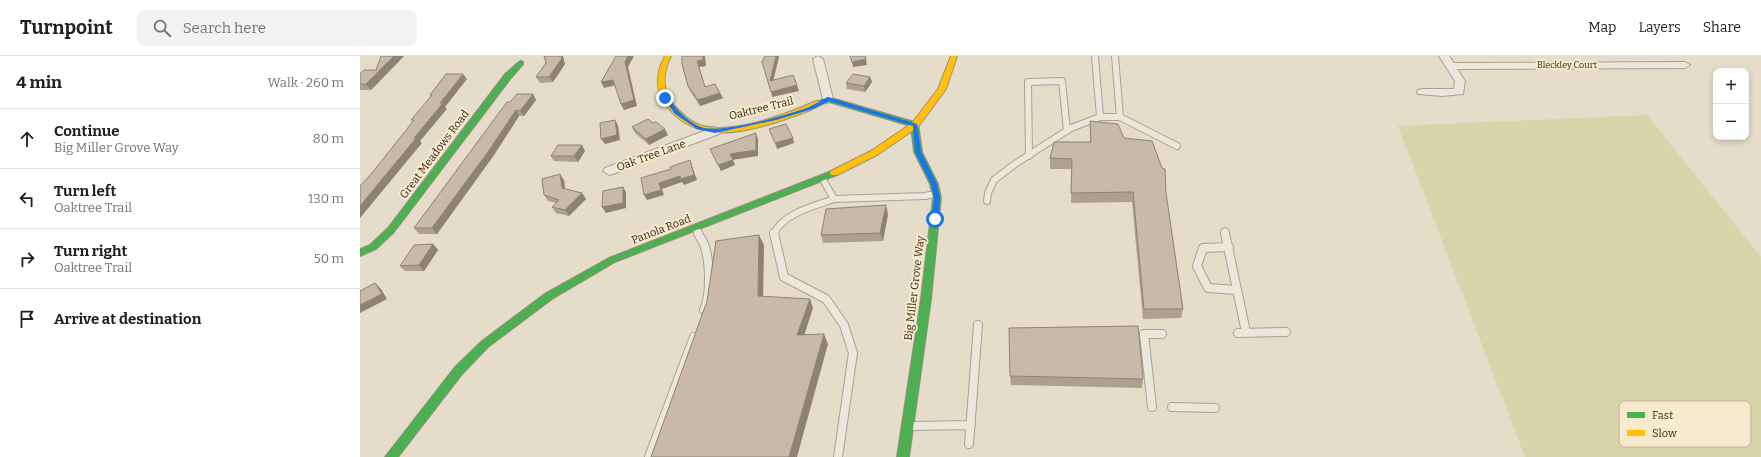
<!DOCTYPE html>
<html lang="en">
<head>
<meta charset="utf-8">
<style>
	body { margin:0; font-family:Bitter,serif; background:#f2f2f2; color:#202124 }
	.controls { position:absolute; right:12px; top:12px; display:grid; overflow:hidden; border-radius:8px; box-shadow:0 2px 6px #0003 }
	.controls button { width:36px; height:36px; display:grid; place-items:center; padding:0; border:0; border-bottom:1px solid #e0e0e0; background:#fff; color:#202124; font:20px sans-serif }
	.stop { position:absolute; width:12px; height:12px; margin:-9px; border:3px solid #1a73e8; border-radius:50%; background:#fff }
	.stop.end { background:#1a73e8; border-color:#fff; box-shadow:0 1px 4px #0008 }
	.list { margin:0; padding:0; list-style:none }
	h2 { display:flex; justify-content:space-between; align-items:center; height:52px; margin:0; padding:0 16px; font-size:17px }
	h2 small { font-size:13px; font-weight:400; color:#757577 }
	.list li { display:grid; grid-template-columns:26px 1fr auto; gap:12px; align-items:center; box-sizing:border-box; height:60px; padding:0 16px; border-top:1px solid #e0e0e0 }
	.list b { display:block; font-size:15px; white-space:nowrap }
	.list p { margin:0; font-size:13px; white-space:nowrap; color:#757577 }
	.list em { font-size:13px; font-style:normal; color:#757577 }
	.icon { flex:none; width:22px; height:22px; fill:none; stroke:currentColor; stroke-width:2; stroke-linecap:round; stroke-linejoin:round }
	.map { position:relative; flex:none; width:1401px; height:401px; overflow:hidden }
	header { display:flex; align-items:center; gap:24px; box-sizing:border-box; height:56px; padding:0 20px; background:#fff; border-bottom:1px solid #e0e0e0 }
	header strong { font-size:19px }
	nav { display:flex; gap:22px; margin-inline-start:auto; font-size:14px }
	.search { width:280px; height:36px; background:#f2f2f2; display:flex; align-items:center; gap:10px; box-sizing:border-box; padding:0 14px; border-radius:8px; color:#757577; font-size:15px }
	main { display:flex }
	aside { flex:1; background:#fff }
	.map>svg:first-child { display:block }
	.green { fill:#d7d5a9 }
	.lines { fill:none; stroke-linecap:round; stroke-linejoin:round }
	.lane-far1-casing { stroke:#a9a093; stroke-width:8 }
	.lane-casing { stroke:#a9a093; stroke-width:10 }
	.street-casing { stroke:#a9a093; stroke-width:2 }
	.fast-casing { stroke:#999082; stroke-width:2 }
	.slow-casing { stroke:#999082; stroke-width:2 }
	.lane-far1 { stroke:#ece6db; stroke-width:6 }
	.lane { stroke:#ece6db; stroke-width:8 }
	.street { fill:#ece6db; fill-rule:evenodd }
	.fast { fill:#4caf50; fill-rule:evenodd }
	.slow { fill:#ffc107; fill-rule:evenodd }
	.wall { fill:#ad9f91 }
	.shaded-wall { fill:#8d8276 }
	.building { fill:#c9b9a9; stroke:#8d8276 }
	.route { fill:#1a73e8 }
	.labels { text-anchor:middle; stroke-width:4; stroke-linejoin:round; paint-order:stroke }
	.far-street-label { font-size:9px; fill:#38281a; stroke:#f8eacc }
	.street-label { font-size:11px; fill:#38281a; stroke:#f8eacc }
	.key { fill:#f8eacc; stroke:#beb097; stroke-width:1 }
	.key-label { font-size:11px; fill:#38281a }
</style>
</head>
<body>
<header>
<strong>Turnpoint</strong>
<div class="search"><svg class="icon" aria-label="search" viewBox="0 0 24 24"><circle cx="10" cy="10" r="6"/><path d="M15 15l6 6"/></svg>Search here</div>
<nav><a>Map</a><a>Layers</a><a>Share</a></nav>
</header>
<main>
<aside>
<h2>4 min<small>Walk · 260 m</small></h2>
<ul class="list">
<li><svg class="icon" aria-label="ahead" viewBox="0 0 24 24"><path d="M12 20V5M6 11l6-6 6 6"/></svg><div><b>Continue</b><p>Big Miller Grove Way</p></div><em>80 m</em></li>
<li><svg class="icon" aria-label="left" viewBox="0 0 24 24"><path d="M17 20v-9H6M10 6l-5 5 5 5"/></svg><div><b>Turn left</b><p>Oaktree Trail</p></div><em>130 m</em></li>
<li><svg class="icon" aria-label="right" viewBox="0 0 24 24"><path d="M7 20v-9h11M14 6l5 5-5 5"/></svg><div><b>Turn right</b><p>Oaktree Trail</p></div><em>50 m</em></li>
<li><svg class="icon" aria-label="arrive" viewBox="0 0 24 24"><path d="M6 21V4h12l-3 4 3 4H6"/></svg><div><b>Arrive at destination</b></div></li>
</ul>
</aside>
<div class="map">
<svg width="1401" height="401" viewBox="0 0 1401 401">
	<rect width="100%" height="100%" fill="#e5dcc9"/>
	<path class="green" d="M1287,59L1401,201V401H1165L1038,70Z"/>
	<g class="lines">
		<defs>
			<path id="lane-far1" d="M735,0L740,61
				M755,0L760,61
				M669,100L668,26L702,25L707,75
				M474,143L565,140L575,138
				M627,145L628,137L634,124L655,108L711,72L740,61H760L817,90
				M335,172L338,178
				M865,175L866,178
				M414,178C423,157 455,150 474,143L462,122"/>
			<path id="lane" d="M338,177C340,182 344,186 345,191C350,207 351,240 344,254
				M414,177L424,221L466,243L484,269L493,297L478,401
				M865,177L886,276
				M869,191L843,192L837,210L848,232L877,234
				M878,277L926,276
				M792,351L784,278H802
				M812,351L855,352
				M551,370L611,369
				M609,388L618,269
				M289,401L334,281"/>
			<path id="street" d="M458,0L463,3L473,43L468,46L463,43L453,3Z
				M1079,0H1089L1094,7L1325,6L1330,9L1325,12L1097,13L1105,25L1103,38L1082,40L1058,38L1057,36L1058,34L1062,33H1094L1095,25Z
				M355,71L361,75L359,78L253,118L249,119L243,115L245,112Z"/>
			<path id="fast" d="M161,5L163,6V8L151,22L34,176L16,193L0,200V193L10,189L28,172L145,18L159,6Z
				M468,41L558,67L562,96L578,128L581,142L571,243L549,401H537L561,243L573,142L570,128L554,96L551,70L469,46L459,49L455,47Z
				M474,114L477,115L478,117L477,119L255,206L192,243L128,291L103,317L38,401H25L95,311L122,285L186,237L249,202Z"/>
			<path id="slow" d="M305,0H311C303,16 301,34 314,49C320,56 328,64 337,68C369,81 427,58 456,45H462L463,47C455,54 439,58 429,62C387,76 337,91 306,49C294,33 296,17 305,0Z
				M591,0H597L586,33L558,71L517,99L477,119H471L470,117L471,115L511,95L552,67L578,33Z"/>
		</defs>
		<use href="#lane-far1" class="lane-far1-casing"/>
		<use href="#lane" class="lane-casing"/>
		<use href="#street" class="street-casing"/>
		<use href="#fast" class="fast-casing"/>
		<use href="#slow" class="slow-casing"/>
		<use href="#lane-far1" class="lane-far1"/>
		<use href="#lane" class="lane"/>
		<use href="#street" class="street"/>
		<use href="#fast" class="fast"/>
		<use href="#slow" class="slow"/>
	</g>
	<path class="wall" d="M44,0L11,34H0V18L16,14Z
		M205,8L193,26L180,27L176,21Z
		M322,8L346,10L339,11L345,31L360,37L363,42L340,50L330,35L328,30Z
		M510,21L512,26L505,36L487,33L486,27Z
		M173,38L176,44L164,60H159L134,99L77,178H59L54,172L150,46Z
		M730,65L764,82L806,137L823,253L821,262L783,263L772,146L711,147L712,113H690V102L730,86Z
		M272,71L308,79L289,89L275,77Z
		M225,95L218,106L194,105L191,100Z
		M204,124L205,133L222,137L226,143L209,160L196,157L192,151L196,147L188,145L184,139Z
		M528,158L523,185L463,187L461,179Z
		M73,188L78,194L64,215H45L40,210Z
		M650,320L783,323L782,332L651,329Z"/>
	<path class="shaded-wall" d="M34,0H44L11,34L6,28Z
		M201,0H203L205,8L193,26L189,21Z
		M268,0H274L268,11L277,50L264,54L261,48L265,6Z
		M343,0H345L346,10L339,11L347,37L337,5Z
		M416,0H419V1L412,30L410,25Z
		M506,3L507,9L493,11L492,6Z
		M103,18L107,23L85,51L87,53L60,85L62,87L0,162V150Z
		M510,21L512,26L505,36L504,30Z
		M253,24L256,29L244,32L241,26Z
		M437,29L439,35L412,41L411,36Z
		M360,37L363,42L340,50L338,44Z
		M173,38L176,44L164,60L160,55Z
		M156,54L159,60L134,99L77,178L72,172Z
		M255,64L258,69L260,84L245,88L241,83Z
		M305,73L308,79L289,89L286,83Z
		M396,77L398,83V100L372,104L370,98Z
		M433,82L434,87L417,93L415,87Z
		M222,89L225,95L218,106L214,100Z
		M330,104L332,110L337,124L324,129L322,126L302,133L304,139L287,144L284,139L299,127L320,120Z
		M373,104L375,109L361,115L358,109Z
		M200,118L204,124L206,138L202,132Z
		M263,131L266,136V152L246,157L242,151Z
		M222,137L226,143L209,160L205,154Z
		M526,149L528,158L523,185L520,177Z
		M399,179L404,189L403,250L398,240Z
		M73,188L78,194L64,215L59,209Z
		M15,227L21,233L27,243L0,257V249Z
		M450,243L453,252L441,289L437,279Z
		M464,278L468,288L437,401H429Z"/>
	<path class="building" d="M21,0H34L6,28H0V18L4,14H16Z
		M184,0H201L202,2L189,21H176L186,7Z
		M256,0H268L265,6L274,44L261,48L253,24L241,26Z
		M322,0H343V4L337,5L345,31L355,28L360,37L338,44L328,30L322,8Z
		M405,0H416L410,25L433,19L437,29L411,36L402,6Z
		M490,0H505L506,3L492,6Z
		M86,18H103L80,47H83L54,82L57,81L0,150V130L12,117L54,64H51L72,39H70Z
		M493,18L510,21L504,30L486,27Z
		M157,38H173L160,55L156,54L130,93L72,172H54L147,46H150Z
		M288,63L293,67L296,66L305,73L286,83L272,71Z
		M255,64L257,79L241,83L240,67Z
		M730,65L758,68L764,82L792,85L802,112L805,113L806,137L823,253H784L773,136L711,137L712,103L690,102L694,86H731Z
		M426,68L433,82L415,87L409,73Z
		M396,77V94L370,98L373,104L358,109L350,93Z
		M198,89H222L214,100H191Z
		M330,104L334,119L321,123L320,120L299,127L301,134L284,139L281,122L311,113L310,111Z
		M200,118L202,132L222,137L205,154L192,151L199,144L184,139L182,123Z
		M263,131V147L242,151L243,135Z
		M526,149L520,177L461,179L466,153Z
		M399,179L398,240L450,243L437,279L464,278L429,401H291L347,245L356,185Z
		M73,188L59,209L40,210L54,189Z
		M15,227L22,238L0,249V235Z
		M778,270L783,323L650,320L649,272Z"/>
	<path class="route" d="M303,41H307C316,52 327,66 341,71C361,78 428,59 449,51C456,48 461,44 468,41L557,68L561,96L577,128L580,142L578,163L575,165L572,163L574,142L571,128L555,96L553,70L469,45L453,53L416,64L355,77L337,73L315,58Z"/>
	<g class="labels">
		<g class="far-street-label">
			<text x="1207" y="12">Bleckley Court</text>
		</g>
		<g class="street-label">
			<text transform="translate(401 52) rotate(-14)" y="4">Oaktree Trail</text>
			<text transform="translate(74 98) rotate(-53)" y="4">Great Meadows Road</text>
			<text transform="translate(291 99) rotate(-20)" y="4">Oak Tree Lane</text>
			<text transform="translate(301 173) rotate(-21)" y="4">Panola Road</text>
			<text transform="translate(554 232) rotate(-83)" y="4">Big Miller Grove Way</text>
		</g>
	</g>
	<rect x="1259" y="345" width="132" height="46" rx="6" class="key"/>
	<rect x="1267" y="356" width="18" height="6" fill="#4caf50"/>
	<rect x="1267" y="374" width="18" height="6" fill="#ffc107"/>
	<g class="key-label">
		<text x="1292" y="363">Fast</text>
		<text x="1292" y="381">Slow</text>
	</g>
</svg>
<div class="controls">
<button>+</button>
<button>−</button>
</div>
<div class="stop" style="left:575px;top:163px"></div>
<div class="stop end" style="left:305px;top:42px"></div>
</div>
</main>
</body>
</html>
